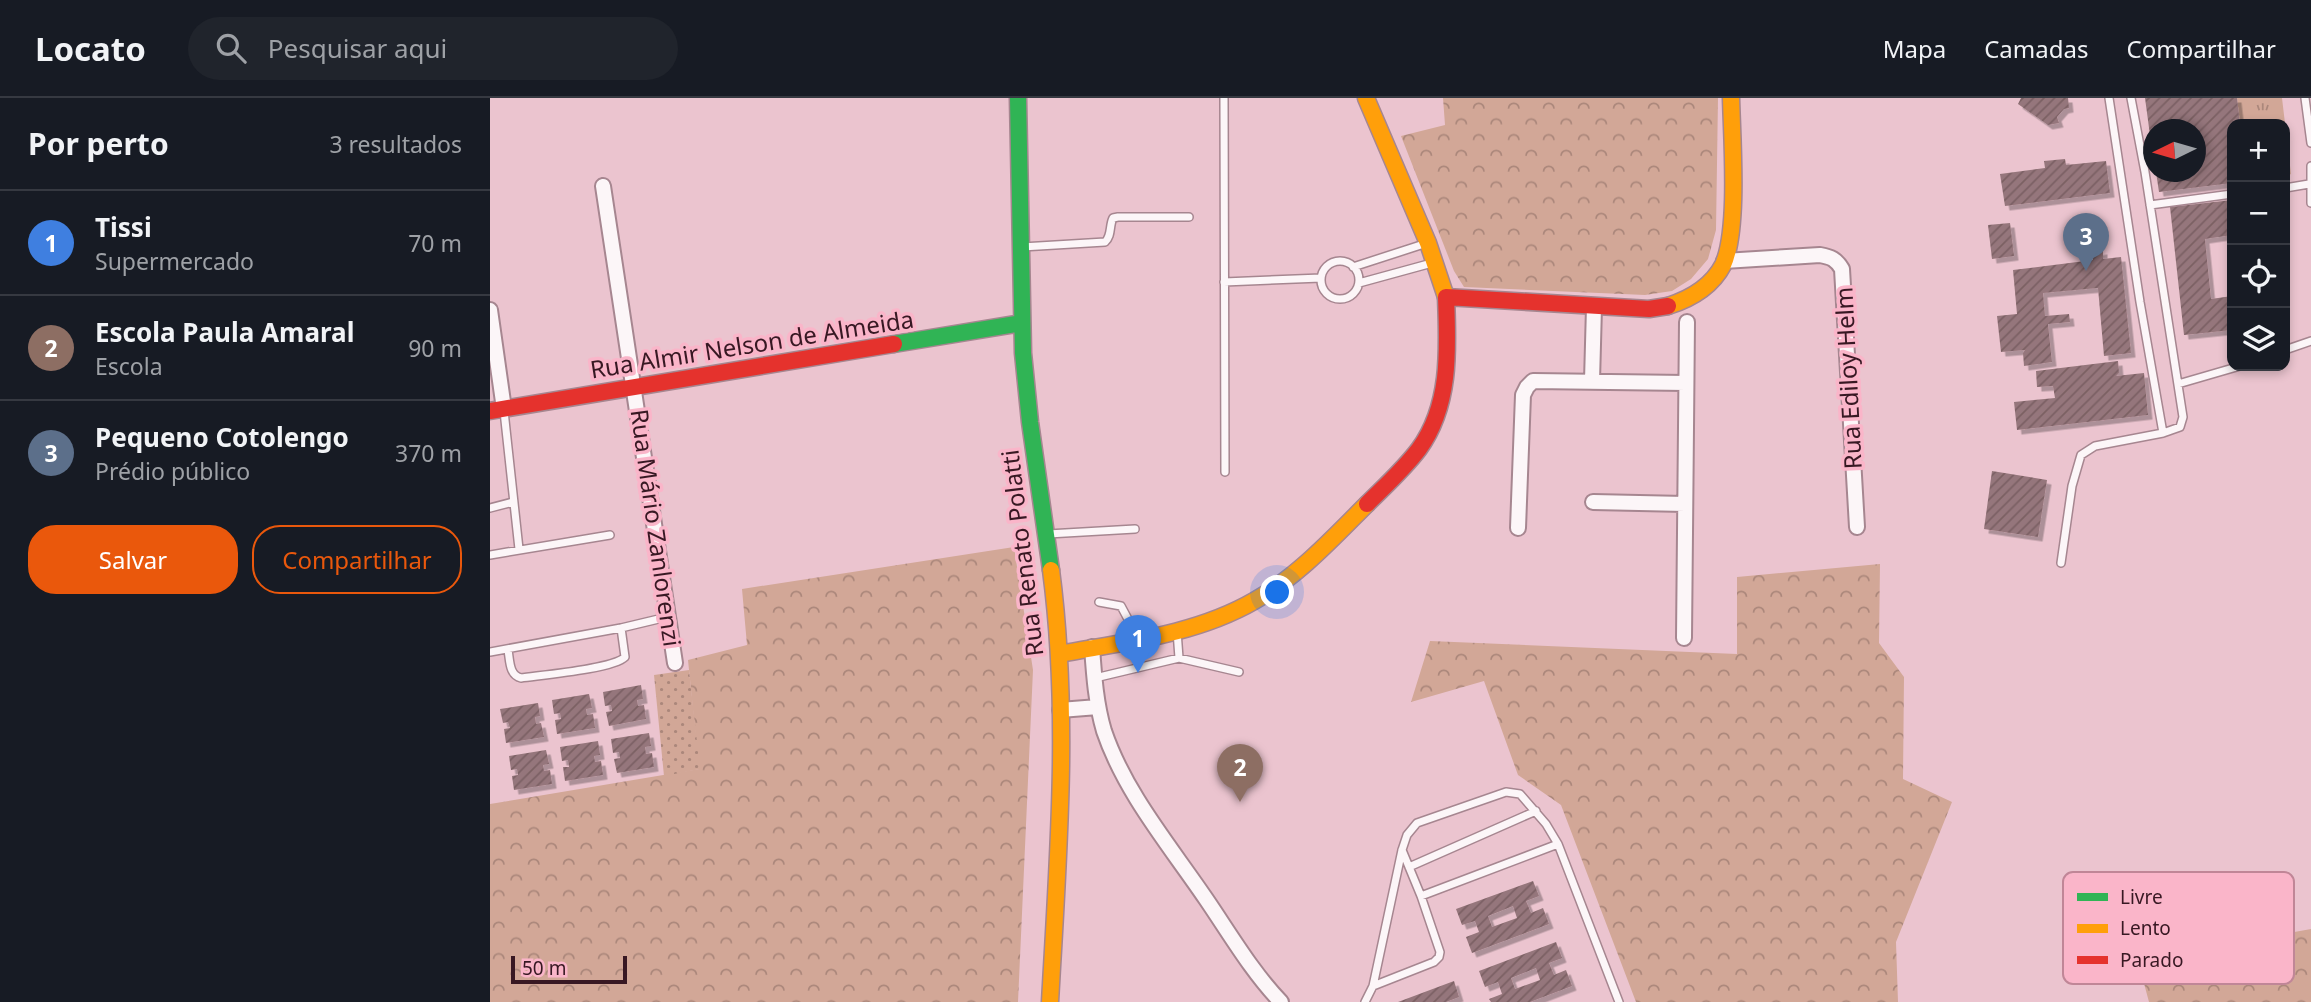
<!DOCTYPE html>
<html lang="pt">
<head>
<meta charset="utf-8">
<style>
	body { margin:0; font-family:"Noto Sans",sans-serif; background:#20242c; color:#f1f3f6 }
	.controls { position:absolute; right:21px; top:21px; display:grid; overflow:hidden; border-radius:14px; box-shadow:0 4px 10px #0003 }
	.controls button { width:63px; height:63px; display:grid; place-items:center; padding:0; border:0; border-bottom:2px solid #363941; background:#171b24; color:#f1f3f6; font:35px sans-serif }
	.compass { position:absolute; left:1653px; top:21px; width:63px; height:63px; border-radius:50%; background:#171b24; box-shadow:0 4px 10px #0003; rotate:265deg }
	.scale { position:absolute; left:21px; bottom:18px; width:116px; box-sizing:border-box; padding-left:7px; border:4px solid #381823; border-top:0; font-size:19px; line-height:24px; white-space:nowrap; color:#381823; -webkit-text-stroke:5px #fab5c9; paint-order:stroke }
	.you { position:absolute; left:788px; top:495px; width:24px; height:24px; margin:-18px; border:5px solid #fff; border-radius:50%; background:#1a73e8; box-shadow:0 0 0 10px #1a73e833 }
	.badge { display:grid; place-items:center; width:46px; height:46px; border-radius:50%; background:#ea580c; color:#fff; font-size:23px; font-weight:700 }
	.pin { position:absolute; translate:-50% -58px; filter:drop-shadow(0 2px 4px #0008) }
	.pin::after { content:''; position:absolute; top:37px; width:24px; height:21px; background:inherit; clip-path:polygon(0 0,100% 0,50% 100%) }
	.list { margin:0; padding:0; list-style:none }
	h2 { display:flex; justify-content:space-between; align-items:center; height:91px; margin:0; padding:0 28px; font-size:30px }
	h2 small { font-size:23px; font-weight:400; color:#9ea1a6 }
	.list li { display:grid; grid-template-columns:46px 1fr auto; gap:21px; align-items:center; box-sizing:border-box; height:105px; padding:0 28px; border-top:2px solid #363941 }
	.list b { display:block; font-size:26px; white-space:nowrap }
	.list p { margin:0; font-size:23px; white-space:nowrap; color:#9ea1a6 }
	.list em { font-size:23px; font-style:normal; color:#9ea1a6 }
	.actions { display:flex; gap:14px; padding:21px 28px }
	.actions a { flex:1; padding:16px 0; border:2px solid #ea580c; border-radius:28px; text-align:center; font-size:24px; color:#ea580c }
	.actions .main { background:#ea580c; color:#fff }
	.icon { flex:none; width:38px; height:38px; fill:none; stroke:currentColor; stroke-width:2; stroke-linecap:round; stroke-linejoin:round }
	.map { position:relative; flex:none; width:1821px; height:904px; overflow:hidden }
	header { display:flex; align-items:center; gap:42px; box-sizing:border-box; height:98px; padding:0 35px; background:#171b24; border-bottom:2px solid #363941 }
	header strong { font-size:33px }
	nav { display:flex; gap:38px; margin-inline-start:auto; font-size:24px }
	.search { width:490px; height:63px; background:#20242c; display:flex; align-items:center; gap:18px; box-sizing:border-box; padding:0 24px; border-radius:38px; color:#9ea1a6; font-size:26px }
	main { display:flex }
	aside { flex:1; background:#171b24 }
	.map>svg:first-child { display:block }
	.grass { fill:url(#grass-tufts) }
	.forest { fill:url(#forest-crowns) }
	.park { fill:url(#park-dots) }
	.building { fill:url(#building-hatch); fill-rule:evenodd; filter:url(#shadow) }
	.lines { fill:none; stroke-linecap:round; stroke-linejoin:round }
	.lane-casing { stroke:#a68690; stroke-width:10 }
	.street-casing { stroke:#a68690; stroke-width:18 }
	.fast-casing { stroke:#a68690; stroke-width:19 }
	.slow-casing { stroke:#a68690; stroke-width:19 }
	.jam-casing { stroke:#a68690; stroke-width:19 }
	.lane { stroke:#fcf6f8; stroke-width:7 }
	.street { stroke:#fcf6f8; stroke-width:14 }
	.fast { stroke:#30b455; stroke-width:16 }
	.slow { stroke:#ff9f0a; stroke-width:16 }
	.jam { stroke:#e5322d; stroke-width:16 }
	.labels { text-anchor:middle; stroke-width:7; stroke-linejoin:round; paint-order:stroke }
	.street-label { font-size:24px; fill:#381823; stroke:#fab5c9 }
	.key { fill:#fab5c9; stroke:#c08697; stroke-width:2 }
	.key-label { font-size:19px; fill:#381823 }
</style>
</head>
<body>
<header>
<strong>Locato</strong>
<div class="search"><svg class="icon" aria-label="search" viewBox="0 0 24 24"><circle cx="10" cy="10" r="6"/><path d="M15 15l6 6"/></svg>Pesquisar aqui</div>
<nav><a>Mapa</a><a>Camadas</a><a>Compartilhar</a></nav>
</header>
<main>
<aside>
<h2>Por perto<small>3 resultados</small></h2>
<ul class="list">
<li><span class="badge" style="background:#3f7fe0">1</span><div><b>Tissi</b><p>Supermercado</p></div><em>70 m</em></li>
<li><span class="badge" style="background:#8d6e63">2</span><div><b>Escola Paula Amaral</b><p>Escola</p></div><em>90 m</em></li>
<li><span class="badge" style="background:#5c6f8a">3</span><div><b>Pequeno Cotolengo</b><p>Prédio público</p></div><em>370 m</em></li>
</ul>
<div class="actions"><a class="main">Salvar</a><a>Compartilhar</a></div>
</aside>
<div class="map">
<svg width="1821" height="904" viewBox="0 0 1821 904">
	<defs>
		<pattern id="grass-tufts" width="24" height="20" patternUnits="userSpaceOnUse" patternTransform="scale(1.75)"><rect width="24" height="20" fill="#d2a797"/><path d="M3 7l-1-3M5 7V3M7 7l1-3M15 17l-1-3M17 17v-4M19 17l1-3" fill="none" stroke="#ab877b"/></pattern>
		<pattern id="forest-crowns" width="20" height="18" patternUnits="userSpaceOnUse" patternTransform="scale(1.75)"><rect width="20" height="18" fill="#d2a797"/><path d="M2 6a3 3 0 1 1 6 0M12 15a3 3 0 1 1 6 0" fill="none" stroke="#ab877b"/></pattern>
		<pattern id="park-dots" width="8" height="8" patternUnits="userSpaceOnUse" patternTransform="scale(1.75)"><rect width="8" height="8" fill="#d2a797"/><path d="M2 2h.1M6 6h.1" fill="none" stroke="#ab877b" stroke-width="1.8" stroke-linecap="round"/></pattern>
		<pattern id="building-hatch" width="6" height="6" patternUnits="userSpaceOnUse" patternTransform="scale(1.75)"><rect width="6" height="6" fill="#95767b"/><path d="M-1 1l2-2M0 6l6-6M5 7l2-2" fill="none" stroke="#7b6064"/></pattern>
		<filter id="shadow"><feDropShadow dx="4.5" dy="4.5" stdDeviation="0" flood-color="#0004"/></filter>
	</defs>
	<rect width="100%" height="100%" fill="#ebc4cf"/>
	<path class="grass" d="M1747,0H1792L1801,76L1795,79V26H1750Z"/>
	<path class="forest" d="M953,0H1228L1226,132L1218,161L1201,181L1182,193L1155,197L974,189L964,173L911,38L955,27Z
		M524,449L543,572L528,904H0V706L209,671L198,562L257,547L252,491Z
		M1390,466L1389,545L1414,579L1413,681L1462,704L1406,844L1408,904H1146L1071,707L1028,677L994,583L921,604L940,543L1247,556V479Z
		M1821,831V904H1659L1648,863Z"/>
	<path class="park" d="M199,572L210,671L174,678L164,577Z"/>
	<path class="building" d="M1531,0H1578L1579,10L1574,11L1567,19L1569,25L1558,27L1528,6Z
		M1655,0H1747L1750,26H1742V85L1669,94L1666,74H1706V32H1664L1662,52Z
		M1575,61L1576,67L1616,63L1620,95L1515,108L1510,76L1555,70L1554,63Z
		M1742,102V137L1715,141L1721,201L1742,198V232L1694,237L1680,109Z
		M1520,125L1524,158L1502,161L1498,127Z
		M1613,152V161L1631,159L1641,255L1614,258L1608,190L1553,195L1555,218L1579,216L1580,224L1558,226L1562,264L1534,268L1533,255L1535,252L1511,254L1507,218L1527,216L1523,172L1603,162L1601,154Z
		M1628,263L1629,275L1626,278L1654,275L1658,317L1527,332L1524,304L1565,300L1563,288L1547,289L1546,273Z
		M1502,373L1557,382L1548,439L1494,431Z
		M151,587L153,601L147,602L148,608L154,607L156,621L119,628L116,614L122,613L121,607L115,608L113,594Z
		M99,596L102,610L96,611L97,617L103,616L105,630L67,636L65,622L71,621L70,615L64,616L62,602Z
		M48,605L50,618L45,619L46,626L51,625L54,639L16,645L14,631L20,630L18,624L13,625L10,611Z
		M159,635L161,648L155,649L156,656L162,655L164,669L127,675L124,661L130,660L129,654L123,655L121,641Z
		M108,643L110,657L104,658L105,664L111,663L113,677L75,683L73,669H79L78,662L72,663L70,649Z
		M56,652L59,666L53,667L54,673L60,672L62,686L24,692L22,678L28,677L27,671L21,672L19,658Z
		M1043,783L1049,798L1036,803L1041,815L1053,810L1059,826L982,855L976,839L989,834L985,823L972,827L966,811ZM1023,808L1027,820L1002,829L998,818Z
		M1066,844L1072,860L1059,865L1064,877L1076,872L1082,888L1040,904H1001L999,901L1012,896L1008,884L995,889L989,873ZM1046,870L1050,882L1025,891L1021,880Z
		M964,883L969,899L956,904H908Z"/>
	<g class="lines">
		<defs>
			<path id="lane" d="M734,0L735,374
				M1619,0L1650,204L1673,335L1690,329L1693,319L1655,74L1641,0
				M1815,0L1821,45
				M1821,68V105
				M1795,90L1819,86
				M1660,107L1742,96
				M532,149L615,144C622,138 619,128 623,120L628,119H699
				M831 182a19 19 0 1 1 38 0a19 19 0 1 1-38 0Z
				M863,169L937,145
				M734,184L831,180
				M869,185L942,165
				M1795,252L1821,243
				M1688,286L1750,268
				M14,313L29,451
				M0,410L23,404
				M558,436L645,431
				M0,457L120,437
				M1571,465L1582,388L1591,357L1605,348L1673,335
				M609,504L631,508L639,523L640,541
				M687,533L689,560
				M18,552C20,563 19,577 31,580C52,577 123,571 135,559L131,530
				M0,554L131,530L177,519
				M605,580L689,560L749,574
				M919,769L1046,713
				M931,798L1068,746
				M883,888L944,864L949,859L950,854L931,798L912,752
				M875,904L883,888L912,752L917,737L927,725L1016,694L1030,696L1056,726L1068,746L1129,904"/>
			<path id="street" d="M113,88L185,565
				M1234,163L1330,157C1341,159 1346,161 1352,171L1367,429
				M0,212L14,311
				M1102,283L1104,209
				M1103,404L1195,406
				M1028,430L1033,297L1037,289L1043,283L1196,285
				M1194,540L1197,224
				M602,549C604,578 606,606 614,633C635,695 680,748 716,801C740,836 762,874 791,904
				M570,612L608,609"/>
			<path id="fast" d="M528,0L533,255L540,324L561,472
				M404,246L532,225"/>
			<path id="slow" d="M876,0L938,145L956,199
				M1178,208C1200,201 1222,188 1233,167C1249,132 1242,41 1241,0
				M569,556C634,544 705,537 764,503C807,479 842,441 877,406
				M560,904C568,760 580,616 561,472"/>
			<path id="jam" d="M0,313L404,246
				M877,406C895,388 914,371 929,351C961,307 958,251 956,199L1159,211L1178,208"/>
		</defs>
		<use href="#lane" class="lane-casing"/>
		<use href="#street" class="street-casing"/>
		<use href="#fast" class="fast-casing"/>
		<use href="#slow" class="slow-casing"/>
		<use href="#jam" class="jam-casing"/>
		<use href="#lane" class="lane"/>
		<use href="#street" class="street"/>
		<use href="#fast" class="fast"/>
		<use href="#slow" class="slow"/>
		<use href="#jam" class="jam"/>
	</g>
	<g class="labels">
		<g class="street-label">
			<text transform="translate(262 247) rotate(-9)" y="8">Rua Almir Nelson de Almeida</text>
			<text transform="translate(1359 280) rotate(-93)" y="8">Rua Ediloy Helm</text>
			<text transform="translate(165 430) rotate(82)" y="8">Rua Mário Zanlorenzi</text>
			<text transform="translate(533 455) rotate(-97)" y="8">Rua Renato Polatti</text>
		</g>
	</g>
	<rect x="1573" y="774" width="231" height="112" rx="10" class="key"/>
	<rect x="1587" y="795" width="31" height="8" fill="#30b455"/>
	<rect x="1587" y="826" width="31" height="9" fill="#ff9f0a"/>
	<rect x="1587" y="858" width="31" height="8" fill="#e5322d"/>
	<g class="key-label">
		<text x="1630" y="806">Livre</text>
		<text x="1630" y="837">Lento</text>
		<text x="1630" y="869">Parado</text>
	</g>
</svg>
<div class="controls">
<button>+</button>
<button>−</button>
<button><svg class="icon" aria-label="locate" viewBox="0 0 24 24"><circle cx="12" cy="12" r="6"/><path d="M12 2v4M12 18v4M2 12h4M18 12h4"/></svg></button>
<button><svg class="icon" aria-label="layers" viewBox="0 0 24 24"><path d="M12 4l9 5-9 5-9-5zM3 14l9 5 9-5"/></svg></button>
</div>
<svg class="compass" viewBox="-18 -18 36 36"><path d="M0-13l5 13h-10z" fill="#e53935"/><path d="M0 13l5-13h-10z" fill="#9ea1a6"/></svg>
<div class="scale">50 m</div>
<div class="you"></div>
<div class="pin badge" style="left:648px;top:575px;background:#3f7fe0">1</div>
<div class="pin badge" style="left:750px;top:704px;background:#8d6e63">2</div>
<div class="pin badge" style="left:1596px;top:173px;background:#5c6f8a">3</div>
</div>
</main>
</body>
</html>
